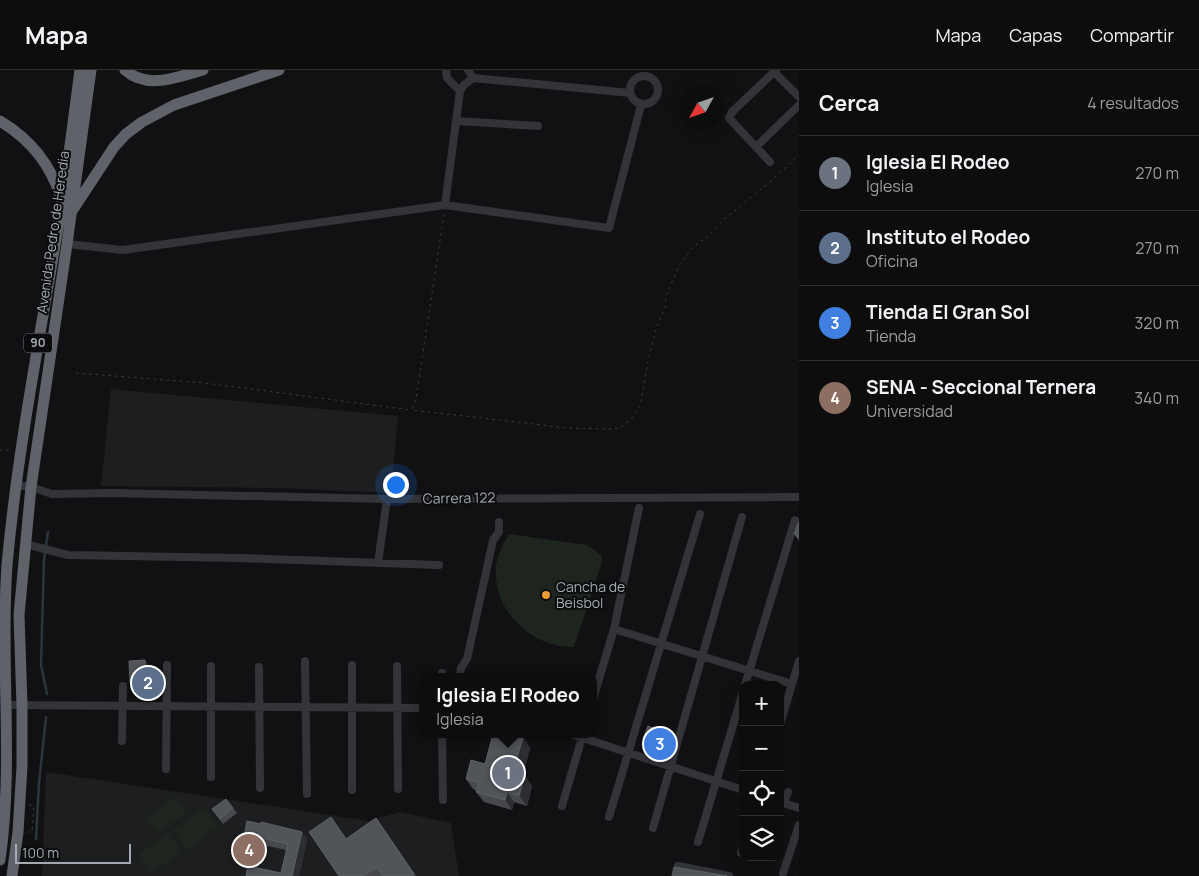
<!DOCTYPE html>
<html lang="es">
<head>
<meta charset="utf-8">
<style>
	body { margin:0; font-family:Manrope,sans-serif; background:#1b1b1c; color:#f1f3f6 }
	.controls { position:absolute; right:15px; bottom:15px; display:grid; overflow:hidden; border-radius:10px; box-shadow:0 5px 20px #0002 }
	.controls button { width:45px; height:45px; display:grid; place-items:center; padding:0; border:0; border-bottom:1px solid #2d2d2e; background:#0d0d0e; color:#f1f3f6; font:25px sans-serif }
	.compass { position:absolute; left:679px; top:15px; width:45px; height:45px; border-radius:50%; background:#0d0d0e; box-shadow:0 5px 20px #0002; rotate:230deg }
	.scale { position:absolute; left:15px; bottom:12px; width:116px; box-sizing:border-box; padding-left:5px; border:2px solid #a3aab3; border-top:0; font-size:14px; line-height:18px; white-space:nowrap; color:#a3aab3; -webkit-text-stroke:4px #0c0c0e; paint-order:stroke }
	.you { position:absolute; left:395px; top:414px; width:18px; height:18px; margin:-12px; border:4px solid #fff; border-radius:50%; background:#1a73e8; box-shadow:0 0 0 8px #1a73e833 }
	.badge { display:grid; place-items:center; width:32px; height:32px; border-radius:50%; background:#8c9099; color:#fff; font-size:16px; font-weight:700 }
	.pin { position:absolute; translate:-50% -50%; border:2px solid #fff; box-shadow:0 1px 5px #0006 }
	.popup { position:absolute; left:419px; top:603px; width:178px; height:65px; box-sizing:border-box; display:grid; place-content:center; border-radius:10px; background:#0d0d0e; filter:drop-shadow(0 1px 4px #0005); font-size:16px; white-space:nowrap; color:#9a9c9e }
	.popup b { font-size:19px; color:#f1f3f6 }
	.popup::after { content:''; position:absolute; left:50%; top:100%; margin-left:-10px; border:10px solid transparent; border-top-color:#0d0d0e }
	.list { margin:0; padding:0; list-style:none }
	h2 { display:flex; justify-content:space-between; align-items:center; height:65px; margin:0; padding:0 20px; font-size:21px }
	h2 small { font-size:16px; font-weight:400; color:#9a9c9e }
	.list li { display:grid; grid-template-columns:32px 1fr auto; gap:15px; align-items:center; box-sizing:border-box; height:75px; padding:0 20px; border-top:1px solid #2d2d2e }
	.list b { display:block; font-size:19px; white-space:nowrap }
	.list p { margin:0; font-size:16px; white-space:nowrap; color:#9a9c9e }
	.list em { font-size:16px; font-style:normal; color:#9a9c9e }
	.icon { flex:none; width:28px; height:28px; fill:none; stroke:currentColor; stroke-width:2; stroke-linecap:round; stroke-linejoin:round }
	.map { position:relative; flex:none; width:799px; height:806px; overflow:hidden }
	header { display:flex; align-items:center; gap:30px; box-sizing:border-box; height:70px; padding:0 25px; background:#0d0d0e; border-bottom:1px solid #2d2d2e }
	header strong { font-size:24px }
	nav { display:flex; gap:28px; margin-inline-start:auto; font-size:18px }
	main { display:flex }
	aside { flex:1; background:#0d0d0e }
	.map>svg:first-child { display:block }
	.built { fill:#1d1e20 }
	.green { fill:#1e251e }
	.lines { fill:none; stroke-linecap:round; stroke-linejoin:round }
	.stream { stroke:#2b353b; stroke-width:2.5 }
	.path { stroke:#393b3f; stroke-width:1; stroke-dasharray:2.5 4; stroke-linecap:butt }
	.minor { stroke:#333438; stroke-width:8 }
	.highway { stroke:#5f6268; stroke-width:11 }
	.wall { fill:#47494e; fill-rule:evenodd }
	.shaded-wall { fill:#2d2e32 }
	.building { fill:#515459; stroke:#5e6167 }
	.poi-dot { fill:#e99a33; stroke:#0c0c0e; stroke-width:2 }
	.labels { text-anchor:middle; stroke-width:4; stroke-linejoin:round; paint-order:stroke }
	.shield { fill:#0c0c0e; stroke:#767b82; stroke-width:1 }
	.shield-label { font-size:12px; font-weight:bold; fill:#a3aab3 }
	.street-label { font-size:14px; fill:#a3aab3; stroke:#0c0c0e }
	.poi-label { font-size:14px; fill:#a3aab3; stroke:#0c0c0e; text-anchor:start }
</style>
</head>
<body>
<header>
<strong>Mapa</strong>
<nav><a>Mapa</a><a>Capas</a><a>Compartir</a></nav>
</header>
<main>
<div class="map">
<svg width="799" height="806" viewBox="0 0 799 806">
	<rect width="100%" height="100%" fill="#111113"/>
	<path class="built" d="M111,319L398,346L391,423L282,418L101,416Z
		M46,702L369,751L400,742L451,753L459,806H42Z"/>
	<path class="green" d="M509,464L586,475L594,479L602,487L601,495L574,577C531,578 492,540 496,496C497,485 504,473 509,464Z
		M175,728L186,744L157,763L146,747Z
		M205,737L219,756L187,780L173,760Z
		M169,763L181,782L151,803L139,784Z"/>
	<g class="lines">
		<path class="stream" d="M47,624L41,595L44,490L48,462
			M36,769L39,713L46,647"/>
		<path class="path" d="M444,144L416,329L412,340L568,358L610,359L619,358L631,350L641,333L648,291L657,256L665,238L666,226L679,196L693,177L709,166L721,152L771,111L799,85
			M76,303L205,313L411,340
			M0,380H12
			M28,762H32L34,736L29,735"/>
		<path class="minor" d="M468,0L473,8L630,23
			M774,2L799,27
			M630 20a14 14 0 1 1 28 0a14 14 0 1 1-28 0Z
			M460,21L464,15L473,8
			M456,51L538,56
			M756,77L799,35
			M770,92L729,48L732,42L776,0
			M445,135L460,21L447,8L446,0
			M67,174L123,180L445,135L609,158L641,35
			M16,415L31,417L52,424L112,423L387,429L799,427
			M25,474L68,485L238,488L439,495
			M378,493L387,429
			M614,559L792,614
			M305,591L307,724
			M352,595V720
			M211,596V707
			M397,596L398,719
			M259,597L260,718
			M442,603V607
			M460,607L461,598L467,589L493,470L499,462V452
			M745,615L795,450
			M593,629L614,559L639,438
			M6,635L423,638
			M780,654L799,591
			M442,664L443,730
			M571,664L743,720
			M122,671L123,616
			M166,699L167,595
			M780,732L799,738
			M784,733L788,722
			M562,736L583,664
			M609,747L700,444
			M653,758L742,447
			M698,772L743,622
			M741,783L743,776
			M678,796L729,806
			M783,803L799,755"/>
		<path class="highway" d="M125,0C148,20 177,7 203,0
			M0,51C30,69 51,95 61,128
			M72,141L114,77L126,64L142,52L174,35L279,0
			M0,790C14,692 0,593 7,495C18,375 42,257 61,139C68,93 74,46 80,0
			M12,806L18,762L22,697V635L19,545L31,417L67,174L91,0"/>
	</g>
	<path class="wall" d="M799,451V471L794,464Z
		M156,606L157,628H141L130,613Z
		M519,664L530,678L523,705L532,716L527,736L514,732L512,740L484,732L476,722L477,721L473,719L466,709L485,694Z
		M643,669L671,671L666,684L648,677Z
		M226,729L237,743L223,754L212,739Z
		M376,748L416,806H339L346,769Z
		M261,754L302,762L307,770L299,806H246L247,798L245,797L240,789ZM263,775L286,780L281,803L258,798Z"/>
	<path class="shaded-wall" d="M145,590L156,606L157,628L146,613Z
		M666,663L671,671L666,684L660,676Z
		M515,664H519L522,669L523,667L530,678L521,713L513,702Z
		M525,705L532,716L527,736L519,726Z
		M507,722L514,732L512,740L505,730Z
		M302,762L307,770L299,806H292Z
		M257,767L263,775L258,800L252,792Z"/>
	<path class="building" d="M799,451V467L794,464Z
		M145,590L146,613H130L129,591Z
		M648,656L666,663L660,676L643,669Z
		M493,664H515V665L523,667L513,702L525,705L519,726L507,722L505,730L476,722L479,713L466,709L471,690L485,694Z
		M226,729L233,738L220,749L212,739Z
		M331,747L346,769L376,748L414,804L411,806H383L377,797L363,806H339L309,762Z
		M247,751L261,754V752L302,762L292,806H246L248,796L281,803L288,774L257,767L252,792L240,789Z
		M674,797L727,806H672Z"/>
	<circle class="poi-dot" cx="546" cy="525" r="5"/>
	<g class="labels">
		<rect class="shield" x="24" y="263.5" width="28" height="19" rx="4"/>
		<g class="shield-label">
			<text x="38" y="277">90</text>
		</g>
		<g class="street-label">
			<text transform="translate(53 162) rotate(-82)" y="5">Avenida Pedro de Heredia</text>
			<text transform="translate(459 428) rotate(-1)" y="5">Carrera 122</text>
		</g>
		<g class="poi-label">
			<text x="556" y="522">Cancha de<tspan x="556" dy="16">Beisbol</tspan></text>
		</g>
	</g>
</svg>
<div class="controls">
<button>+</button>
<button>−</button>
<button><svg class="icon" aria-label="locate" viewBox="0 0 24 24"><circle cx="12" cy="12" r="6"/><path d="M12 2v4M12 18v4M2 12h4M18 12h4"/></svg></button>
<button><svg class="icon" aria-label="layers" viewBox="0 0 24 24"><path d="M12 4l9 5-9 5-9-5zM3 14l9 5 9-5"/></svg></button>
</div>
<svg class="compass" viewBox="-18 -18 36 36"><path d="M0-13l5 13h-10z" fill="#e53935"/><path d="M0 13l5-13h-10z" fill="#9a9c9e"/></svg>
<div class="scale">100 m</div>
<div class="you"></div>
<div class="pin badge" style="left:508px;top:703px;background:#6b7280">1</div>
<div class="popup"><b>Iglesia El Rodeo</b>Iglesia</div>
<div class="pin badge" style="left:148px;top:613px;background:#5c6f8a">2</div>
<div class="pin badge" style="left:660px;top:674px;background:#3f7fe0">3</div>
<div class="pin badge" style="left:249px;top:780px;background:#8d6e63">4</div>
</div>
<aside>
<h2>Cerca<small>4 resultados</small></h2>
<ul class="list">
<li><span class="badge" style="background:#6b7280">1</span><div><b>Iglesia El Rodeo</b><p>Iglesia</p></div><em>270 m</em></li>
<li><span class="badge" style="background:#5c6f8a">2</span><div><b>Instituto el Rodeo</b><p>Oficina</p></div><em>270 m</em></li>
<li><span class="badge" style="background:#3f7fe0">3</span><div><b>Tienda El Gran Sol</b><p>Tienda</p></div><em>320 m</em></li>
<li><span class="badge" style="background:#8d6e63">4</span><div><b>SENA - Seccional Ternera</b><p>Universidad</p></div><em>340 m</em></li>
</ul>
</aside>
</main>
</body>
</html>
